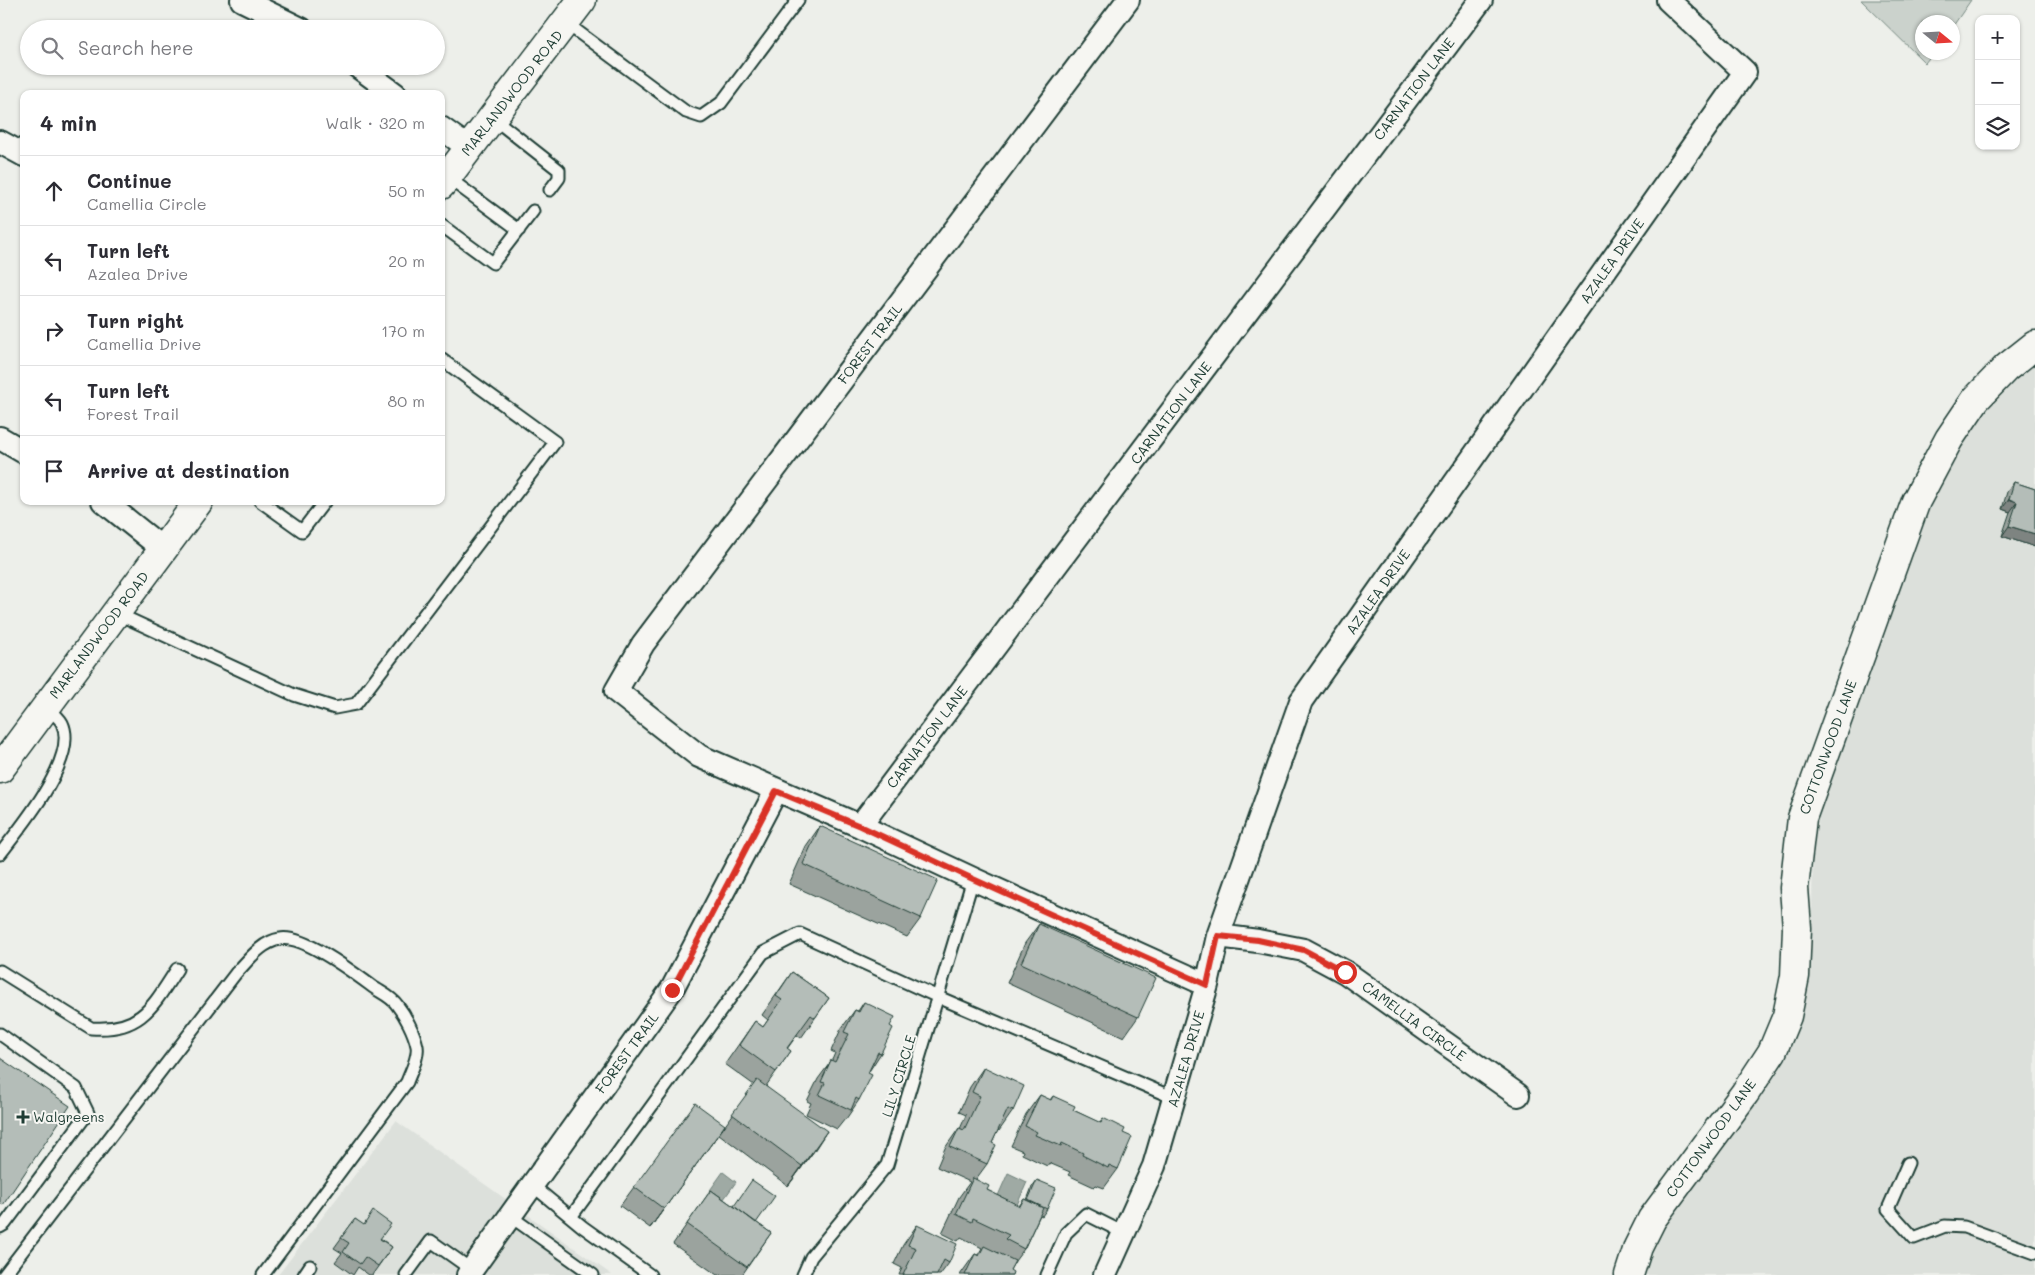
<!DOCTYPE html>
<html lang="en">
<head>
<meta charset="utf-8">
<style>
	body { margin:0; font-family:Mali,sans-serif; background:#f7f7f7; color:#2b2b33 }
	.controls { position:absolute; right:15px; top:15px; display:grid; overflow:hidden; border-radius:10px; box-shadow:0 1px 4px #0004 }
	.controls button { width:45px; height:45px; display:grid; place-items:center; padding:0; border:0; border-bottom:1px solid #e1e1e2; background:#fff; color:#2b2b33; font:25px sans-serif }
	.compass { position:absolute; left:1915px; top:15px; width:45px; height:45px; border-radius:50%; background:#fff; box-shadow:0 1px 4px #0004; rotate:108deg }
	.stop { position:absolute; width:15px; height:15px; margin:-11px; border:4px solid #d93025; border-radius:50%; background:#fff }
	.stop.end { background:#d93025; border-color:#fff; box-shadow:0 1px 5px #0008 }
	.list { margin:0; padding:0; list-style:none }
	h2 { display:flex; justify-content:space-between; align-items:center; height:65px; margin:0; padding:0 20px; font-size:21px }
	h2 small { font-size:16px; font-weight:400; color:#7c7c81 }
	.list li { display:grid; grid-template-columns:32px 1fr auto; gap:15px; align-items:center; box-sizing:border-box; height:70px; padding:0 20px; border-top:1px solid #e1e1e2 }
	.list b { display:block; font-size:19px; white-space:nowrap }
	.list p { margin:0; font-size:16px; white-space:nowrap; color:#7c7c81 }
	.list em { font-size:16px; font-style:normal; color:#7c7c81 }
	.icon { flex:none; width:28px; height:28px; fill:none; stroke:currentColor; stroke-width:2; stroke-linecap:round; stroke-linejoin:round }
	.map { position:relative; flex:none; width:2035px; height:1275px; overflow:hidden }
	.search { position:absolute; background:#fff; box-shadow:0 1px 4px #0004; left:20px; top:20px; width:425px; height:55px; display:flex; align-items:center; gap:12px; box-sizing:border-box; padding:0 18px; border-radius:28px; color:#7c7c81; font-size:19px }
	.panel { position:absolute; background:#fff; box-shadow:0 1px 4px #0004; left:20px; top:90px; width:425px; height:415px; border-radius:10px }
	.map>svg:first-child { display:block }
	.built { fill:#dce0db }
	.green { fill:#cbd2cc; stroke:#758880 }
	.water { fill:#9faaa4; stroke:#6c7e77 }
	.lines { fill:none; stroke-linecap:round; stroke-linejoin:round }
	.lane-casing { stroke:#1f3d34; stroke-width:15 }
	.street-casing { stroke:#1f3d34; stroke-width:26 }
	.secondary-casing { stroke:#1f3d34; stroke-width:31 }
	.lane { stroke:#f6f6f2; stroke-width:11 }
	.street { stroke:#f6f6f2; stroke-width:22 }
	.secondary { stroke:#f6f6f2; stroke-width:28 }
	.wall { fill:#9ba39e; stroke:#1f3d34 }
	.shaded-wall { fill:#7e8481; stroke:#1f3d34 }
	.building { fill:#b4bdb8; stroke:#1f3d34 }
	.route { stroke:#d93025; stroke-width:6 }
	.poi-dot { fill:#1f3d34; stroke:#f6f6f2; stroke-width:2 }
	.labels { text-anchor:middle; stroke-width:4; stroke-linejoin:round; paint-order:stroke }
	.street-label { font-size:14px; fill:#1f3d34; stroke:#f6f6f2 }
	.poi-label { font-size:14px; fill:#1f3d34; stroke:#f6f6f2; text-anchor:start }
</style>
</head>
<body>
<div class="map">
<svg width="2035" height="1275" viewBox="0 0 2035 1275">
	<rect width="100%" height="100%" fill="#edefea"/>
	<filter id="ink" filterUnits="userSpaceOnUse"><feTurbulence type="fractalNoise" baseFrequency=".02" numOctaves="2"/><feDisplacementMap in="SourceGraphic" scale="10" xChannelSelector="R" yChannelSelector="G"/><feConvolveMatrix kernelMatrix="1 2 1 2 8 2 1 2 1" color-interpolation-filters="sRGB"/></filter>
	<g filter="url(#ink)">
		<path class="built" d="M2035,361V1275H1645L1648,1264L1670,1217L1761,1095L1799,1025L1811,962L1813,846L1826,784L1934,497L1966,437L2003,390Z
			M396,1121L612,1275H278Z"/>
		<path class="green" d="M1861,0H1971L1953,26L1952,22H1922V52L1933,53L1925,63Z"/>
		<path class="water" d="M723,1172L736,1182L721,1203L708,1193Z
			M1008,1173L1027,1182L1016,1207L997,1198Z"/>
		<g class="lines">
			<defs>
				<path id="lane" d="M566,23L686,112L701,117L721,103L798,0
					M493,118L559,170V178L550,190
					M447,177L519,230
					M441,225L493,263L533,211
					M260,501L302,531L325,501
					M116,613L294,695L335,708L356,704L555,442L441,359
					M0,854C21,827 79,758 62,723C59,717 51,711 46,707
					M0,971L91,1028C141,1032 153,1006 177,969
					M0,1034L76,1088L88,1113L5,1224L0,1227
					M1908,1163L1888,1209L1914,1238L1945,1226L1964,1227L2035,1253
					M532,1185L583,1227L650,1275
					M510,1216L593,1275
					M571,1217L763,953L800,934L938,997L1174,1098
					M4,1275L236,973C248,961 261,942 280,939C303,934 354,973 373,987C380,992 392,997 397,1005C405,1015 414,1032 417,1046C419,1057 411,1071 407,1082L263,1275
					M304,1275L310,1266
					M406,1275L431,1241L472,1270
					M803,1275L811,1257L887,1165L973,879
					M1047,1275L1066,1233L1086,1214L1124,1233"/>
				<path id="street" d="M242,0L301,29
					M1128,0L643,644L616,691L699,756L860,826L973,879L1207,985
					M357,66L395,94
					M441,128L469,148
					M0,142L24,155
					M0,438L24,452
					M103,501L163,549
					M860,826L1481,0
					M1218,936L1258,941L1304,950L1345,972L1518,1095
					M468,1275L672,989L776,791
					M1105,1275L1154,1166L1207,985L1218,936L1301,701L1745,72L1668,0"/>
				<path id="secondary" d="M441,185L582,0
					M0,769L199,501
					M1629,1275L1638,1247L1652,1219L1745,1093L1772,1052L1787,1016L1795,976L1797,928L1794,888L1802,818L1916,501L1949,439L1976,399L2006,368L2035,345"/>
			</defs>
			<use href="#lane" class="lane-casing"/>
			<use href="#street" class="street-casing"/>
			<use href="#secondary" class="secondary-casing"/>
			<use href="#lane" class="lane"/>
			<use href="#street" class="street"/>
			<use href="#secondary" class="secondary"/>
		</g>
		<path class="wall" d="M2014,482L2035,489V547L2002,536L2010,512L2002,509L2007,492Z
			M820,826L921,918L907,937L789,884L806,846Z
			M1039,924L1138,1017L1124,1037L1007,983L1025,943Z
			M792,972L829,998L801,1038L797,1035L787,1049L791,1051L766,1086L814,1151L788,1186L719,1134L754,1085L725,1064L755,1021L763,1027L768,1020L762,1015Z
			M864,1002L890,1026L881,1053L868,1073L859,1100L846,1119H845L837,1129L806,1114L811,1103L807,1101L818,1079L832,1060L835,1053L831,1051L841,1029L855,1010L858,1011Z
			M984,1067L1013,1111L999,1131L998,1130L992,1143L987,1164L976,1179L987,1190L1019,1206L1024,1199L1027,1200L1032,1187L1037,1180L1047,1209L1042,1216L1040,1215L1024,1249L1015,1261L1010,1270L1012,1275H960L975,1254L978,1255L982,1248L961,1237L958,1241L942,1233L959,1197L970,1182L937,1167L945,1148L959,1128L960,1129L966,1115L959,1112L970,1087Z
			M1040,1095L1050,1100L1053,1096L1073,1110L1100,1123L1103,1118L1123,1133L1118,1169L1104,1188L1096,1185L1094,1187L1068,1175L1070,1172L1049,1163L1047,1166L1022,1154L1023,1151L1011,1146L1026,1114Z
			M725,1125L650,1228L620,1206L634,1187Z
			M711,1190L771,1233L742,1275H717L673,1244Z
			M355,1219L392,1247L372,1275H369L358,1267L353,1275L335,1262L342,1253L334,1248Z
			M917,1225L949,1263L940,1275H899L902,1268L894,1264L903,1245Z"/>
		<path class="shaded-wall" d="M2009,499L2017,502L2010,512L2002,509Z
			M2009,526L2035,534V547L2002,536Z
			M725,1125L711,1144L650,1228L664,1209Z
			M827,1131L814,1151L788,1186L802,1166Z"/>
		<path class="building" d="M2014,482L2035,489V534L2009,526L2017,502L2009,499Z
			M820,826L938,880L921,918L803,864Z
			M1039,924L1156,978L1138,1017L1021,963Z
			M792,972L829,998L815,1018L811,1015L787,1048L791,1051L776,1072L739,1045L755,1021L763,1027L782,1000L776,996Z
			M864,1002L895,1017L890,1026L893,1028L881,1053L878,1052L868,1073L872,1075L859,1100L856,1098L851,1110L819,1095L825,1083L821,1082L831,1060L835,1062L849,1034L844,1032L855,1010L859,1012Z
			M0,1058L70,1106L3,1205L0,1203Z
			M984,1067L1024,1086L1013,1111L1008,1109L992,1143L996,1145L987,1164L950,1147L959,1128L964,1130L980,1096L972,1092Z
			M757,1080L827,1131L802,1166L732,1114Z
			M1040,1095L1051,1100L1053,1096L1075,1106L1073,1110L1101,1123L1103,1118L1125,1129L1123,1133L1132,1137L1118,1169L1109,1165L1108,1168L1082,1155L1083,1153L1062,1143L1061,1146L1035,1135L1037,1132L1025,1126Z
			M695,1103L725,1125L664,1209L634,1187Z
			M973,1178L989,1186L987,1190L1020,1206L1024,1199L1043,1208L1024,1249L1005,1239L1009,1235L973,1218L972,1222L956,1214Z
			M752,1180L775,1196L756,1223L734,1206Z
			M1037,1180L1056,1188L1047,1209L1028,1200Z
			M711,1190L771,1233L747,1267L687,1224Z
			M373,1211L391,1224L380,1239L392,1247L378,1266L365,1257L360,1264L343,1252L349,1243L341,1238L355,1219L364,1225Z
			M917,1225L957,1244L949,1263L944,1260L937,1275H903L916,1248L908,1245Z
			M984,1246L1015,1261L1010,1270L1013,1272L1012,1275H965L975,1254L979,1256Z"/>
	</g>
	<g class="lines" filter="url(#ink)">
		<path class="route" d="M672,990L776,791L860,826L973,879L1207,985L1218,936L1258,940L1304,950L1345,972"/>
	</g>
	<path class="poi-dot" d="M20.5 1109.5h5v5h5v5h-5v5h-5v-5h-5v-5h5z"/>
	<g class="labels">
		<g class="street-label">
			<text transform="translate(1414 89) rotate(-53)" y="5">CARNATION LANE</text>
			<text transform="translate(512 93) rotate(-52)" y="5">MARLANDWOOD ROAD</text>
			<text transform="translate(1612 261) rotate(-55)" y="5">AZALEA DRIVE</text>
			<text transform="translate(870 344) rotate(-53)" y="5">FOREST TRAIL</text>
			<text transform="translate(1171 413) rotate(-53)" y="5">CARNATION LANE</text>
			<text transform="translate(1378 592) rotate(-55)" y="5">AZALEA DRIVE</text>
			<text transform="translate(99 635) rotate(-53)" y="5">MARLANDWOOD ROAD</text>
			<text transform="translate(927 737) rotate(-53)" y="5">CARNATION LANE</text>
			<text transform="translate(1828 747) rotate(-70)" y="5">COTTONWOOD LANE</text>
			<text transform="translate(1414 1021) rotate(36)" y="5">CAMELLIA CIRCLE</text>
			<text transform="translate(627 1053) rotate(-54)" y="5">FOREST TRAIL</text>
			<text transform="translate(1186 1059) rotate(-74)" y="5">AZALEA DRIVE</text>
			<text transform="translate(899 1076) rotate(-73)" y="5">LILY CIRCLE</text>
			<text transform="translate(1711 1138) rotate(-54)" y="5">COTTONWOOD LANE</text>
		</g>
		<g class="poi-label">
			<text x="33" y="1122">Walgreens</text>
		</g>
	</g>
</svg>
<div class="controls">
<button>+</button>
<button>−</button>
<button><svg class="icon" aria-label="layers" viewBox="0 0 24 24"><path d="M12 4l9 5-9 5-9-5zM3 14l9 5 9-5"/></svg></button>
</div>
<svg class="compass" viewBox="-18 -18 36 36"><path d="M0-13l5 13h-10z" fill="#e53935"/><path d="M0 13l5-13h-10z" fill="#7c7c81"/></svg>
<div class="stop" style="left:1345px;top:972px"></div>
<div class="stop end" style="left:672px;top:990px"></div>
<div class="search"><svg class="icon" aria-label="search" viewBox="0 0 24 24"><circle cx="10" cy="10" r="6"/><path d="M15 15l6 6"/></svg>Search here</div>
<section class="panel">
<h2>4 min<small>Walk · 320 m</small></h2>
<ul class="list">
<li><svg class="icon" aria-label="ahead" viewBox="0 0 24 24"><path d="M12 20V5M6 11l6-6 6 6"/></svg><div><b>Continue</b><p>Camellia Circle</p></div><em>50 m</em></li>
<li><svg class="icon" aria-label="left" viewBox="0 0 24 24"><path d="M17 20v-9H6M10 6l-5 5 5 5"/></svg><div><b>Turn left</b><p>Azalea Drive</p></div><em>20 m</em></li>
<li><svg class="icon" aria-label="right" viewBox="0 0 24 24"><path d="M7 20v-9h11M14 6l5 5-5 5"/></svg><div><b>Turn right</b><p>Camellia Drive</p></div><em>170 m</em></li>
<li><svg class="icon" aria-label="left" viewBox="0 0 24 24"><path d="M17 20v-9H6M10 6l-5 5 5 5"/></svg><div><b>Turn left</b><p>Forest Trail</p></div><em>80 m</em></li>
<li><svg class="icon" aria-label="arrive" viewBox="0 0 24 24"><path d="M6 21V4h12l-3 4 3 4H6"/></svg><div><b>Arrive at destination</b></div></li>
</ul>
</section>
</div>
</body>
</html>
